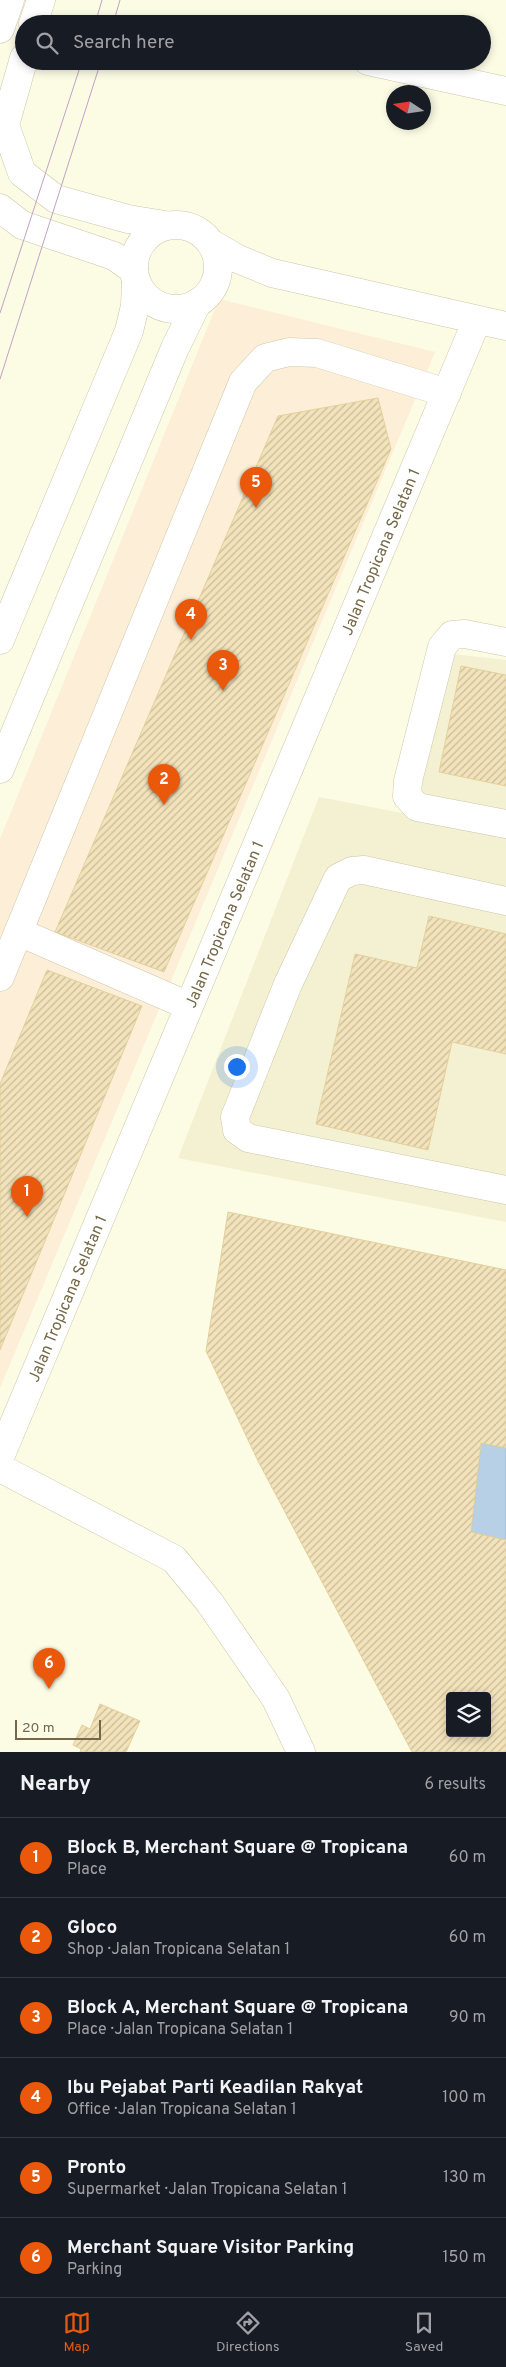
<!DOCTYPE html>
<html lang="en">
<head>
<meta charset="utf-8">
<style>
	body { margin:0; font-family:Overpass,sans-serif; background:#20242c; color:#f1f3f6 }
	.controls { position:absolute; right:15px; bottom:15px; display:grid; overflow:hidden; border-radius:5px; box-shadow:0 2px 8px #0003 }
	.controls button { width:45px; height:45px; display:grid; place-items:center; padding:0; border:0; border-bottom:1px solid #363941; background:#171b24; color:#f1f3f6; font:25px sans-serif }
	.compass { position:absolute; left:386px; top:85px; width:45px; height:45px; border-radius:50%; background:#171b24; box-shadow:0 2px 8px #0003; rotate:282deg }
	.scale { position:absolute; left:15px; bottom:12px; width:86px; box-sizing:border-box; padding-left:5px; border:2px solid #756849; border-top:0; font-size:14px; line-height:18px; white-space:nowrap; color:#756849; -webkit-text-stroke:4px #fffeea; paint-order:stroke }
	.you { position:absolute; left:236px; top:1066px; width:18px; height:18px; margin:-12px; border:4px solid #fff; border-radius:50%; background:#1a73e8; box-shadow:0 0 0 8px #1a73e833 }
	.badge { display:grid; place-items:center; width:32px; height:32px; border-radius:50%; background:#ea580c; color:#fff; font-size:16px; font-weight:700 }
	.pin { position:absolute; translate:-50% -41px; filter:drop-shadow(0 1px 2px #0008) }
	.pin::after { content:''; position:absolute; top:26px; width:18px; height:15px; background:inherit; clip-path:polygon(0 0,100% 0,50% 100%) }
	.list { margin:0; padding:0; list-style:none }
	h2 { display:flex; justify-content:space-between; align-items:center; height:65px; margin:0; padding:0 20px; font-size:21px }
	h2 small { font-size:16px; font-weight:400; color:#9ea1a6 }
	.list li { display:grid; grid-template-columns:32px 1fr auto; gap:15px; align-items:center; box-sizing:border-box; height:80px; padding:0 20px; border-top:1px solid #363941 }
	.list b { display:block; font-size:19px; white-space:nowrap }
	.list p { margin:0; font-size:16px; white-space:nowrap; color:#9ea1a6 }
	.list em { font-size:16px; font-style:normal; color:#9ea1a6 }
	.icon { flex:none; width:28px; height:28px; fill:none; stroke:currentColor; stroke-width:2; stroke-linecap:round; stroke-linejoin:round }
	.map { position:relative; flex:none; width:506px; height:1752px; overflow:hidden }
	.search { position:absolute; background:#171b24; box-shadow:0 2px 8px #0003; left:15px; right:15px; top:15px; height:55px; display:flex; align-items:center; gap:12px; box-sizing:border-box; padding:0 18px; border-radius:28px; color:#9ea1a6; font-size:19px }
	.sheet { height:545px; background:#171b24 }
	nav { display:flex; justify-content:space-around; align-items:center; box-sizing:border-box; height:70px; border-top:1px solid #363941; background:#171b24; font-size:14px; color:#9ea1a6 }
	nav a { display:grid; justify-items:center; gap:2px }
	nav .on { color:#ea580c }
	.map>svg:first-child { display:block }
	.residential { fill:#f4f0d2 }
	.commercial { fill:#fdefd7 }
	.water { fill:#b8d0e6; stroke:#9ebcd8 }
	.building { fill:url(#building-hatch); stroke:#e5d09b; fill-rule:evenodd }
	.lines { fill:none; stroke-linecap:round; stroke-linejoin:round }
	.minor-casing { stroke:#cec6aa; stroke-width:29 }
	.minor { stroke:#fff; stroke-width:28 }
	.tram { stroke:#c2a2c6; stroke-width:1 }
	.labels { text-anchor:middle; stroke-width:5; stroke-linejoin:round; paint-order:stroke }
	.street-label { font-size:16px; fill:#756849; stroke:#fffeea }
</style>
</head>
<body>
<div class="map">
<svg width="506" height="1752" viewBox="0 0 506 1752">
	<defs>
		<pattern id="building-hatch" width="6" height="6" patternUnits="userSpaceOnUse" patternTransform="scale(1.25)"><rect width="6" height="6" fill="#f2e3bb"/><path d="M-1 1l2-2M0 6l6-6M5 7l2-2" fill="none" stroke="#c9bc9a"/></pattern>
	</defs>
	<rect width="100%" height="100%" fill="#fcfbe4"/>
	<path class="residential" d="M452,654L506,660V816L412,797Z
		M319,797L506,833V1222L178,1158Z"/>
	<path class="commercial" d="M219,299L435,352L0,1388V839Z"/>
	<path class="water" d="M481,1443L506,1448V1540L471,1532Z"/>
	<path class="building" d="M378,398L391,449L164,972L55,932L278,416Z
		M461,666L506,675V786L439,772Z
		M429,916L506,934V1054L452,1042L428,1150L316,1124L355,954L417,968Z
		M47,970L142,1006L0,1350V1084Z
		M228,1212L506,1270V1448L481,1443L471,1532L506,1540V1752H412L258,1461L206,1351ZM450,1696H487V1733H450Z
		M100,1704L140,1721L126,1752H80L81,1749L73,1745L82,1725L90,1729Z"/>
	<g class="lines">
		<defs>
			<g id="minor">
				<path d="M33,24L41,0"/>
				<path d="M0,29L10,0"/>
				<path d="M24,58L5,125L22,173L56,199L128,219L165,225"/>
				<path d="M368,61L506,91"/>
				<path d="M0,208L22,225L114,256L134,270"/>
				<circle cx="176" cy="267" r="42"/>
				<path d="M212,244L238,259L272,273L506,326"/>
				<path d="M0,640L129,331L135,306L136,281"/>
				<path d="M506,642L465,634L452,635L442,647L408,781L407,796L417,807L506,824"/>
				<path d="M0,769L175,348L197,303"/>
				<path d="M506,901L364,870L352,871L338,878L288,984L235,1117L237,1130L248,1138L506,1190"/>
				<path d="M19,932L189,1006"/>
				<path d="M0,977L243,382L265,358L289,352L317,353L447,393"/>
				<path id="s1" d="M0,1457L477,320"/>
				<path d="M0,1468L174,1559L210,1603L276,1699L301,1752"/>
			</g>
		</defs>
		<use href="#minor" class="minor-casing"/>
		<use href="#minor" class="minor"/>
		<path class="tram" d="M95,24L102,0
			M113,24L120,0
			M0,313L82,61
			M0,379L101,61"/>
	</g>
	<g class="labels">
		<g class="street-label">
			<text dy="6" stroke="none"><textPath href="#s1" startOffset="982">Jalan Tropicana Selatan 1</textPath></text>
			<text dy="6" stroke="none"><textPath href="#s1" startOffset="578">Jalan Tropicana Selatan 1</textPath></text>
			<text dy="6" stroke="none"><textPath href="#s1" startOffset="172">Jalan Tropicana Selatan 1</textPath></text>
		</g>
	</g>
</svg>
<div class="controls">
<button><svg class="icon" aria-label="layers" viewBox="0 0 24 24"><path d="M12 4l9 5-9 5-9-5zM3 14l9 5 9-5"/></svg></button>
</div>
<svg class="compass" viewBox="-18 -18 36 36"><path d="M0-13l5 13h-10z" fill="#e53935"/><path d="M0 13l5-13h-10z" fill="#9ea1a6"/></svg>
<div class="scale">20 m</div>
<div class="you"></div>
<div class="pin badge" style="left:27px;top:1217px">1</div>
<div class="pin badge" style="left:164px;top:805px">2</div>
<div class="pin badge" style="left:223px;top:691px">3</div>
<div class="pin badge" style="left:191px;top:640px">4</div>
<div class="pin badge" style="left:256px;top:508px">5</div>
<div class="pin badge" style="left:49px;top:1689px">6</div>
<div class="search"><svg class="icon" aria-label="search" viewBox="0 0 24 24"><circle cx="10" cy="10" r="6"/><path d="M15 15l6 6"/></svg>Search here</div>
</div>
<section class="sheet">
<h2>Nearby<small>6 results</small></h2>
<ul class="list">
<li><span class="badge">1</span><div><b>Block B, Merchant Square @ Tropicana</b><p>Place</p></div><em>60 m</em></li>
<li><span class="badge">2</span><div><b>Gloco</b><p>Shop · Jalan Tropicana Selatan 1</p></div><em>60 m</em></li>
<li><span class="badge">3</span><div><b>Block A, Merchant Square @ Tropicana</b><p>Place · Jalan Tropicana Selatan 1</p></div><em>90 m</em></li>
<li><span class="badge">4</span><div><b>Ibu Pejabat Parti Keadilan Rakyat</b><p>Office · Jalan Tropicana Selatan 1</p></div><em>100 m</em></li>
<li><span class="badge">5</span><div><b>Pronto</b><p>Supermarket · Jalan Tropicana Selatan 1</p></div><em>130 m</em></li>
<li><span class="badge">6</span><div><b>Merchant Square Visitor Parking</b><p>Parking</p></div><em>150 m</em></li>
</ul>
</section>
<nav>
<a class="on"><svg class="icon" aria-label="map" viewBox="0 0 24 24"><path d="M3 6l6-2 6 2 6-2v14l-6 2-6-2-6 2zM9 4v14M15 6v14"/></svg>Map</a>
<a><svg class="icon" aria-label="directions" viewBox="0 0 24 24"><path d="M12 3l9 9-9 9-9-9zM9 14v-3h6M13 9l2 2-2 2"/></svg>Directions</a>
<a><svg class="icon" aria-label="saved" viewBox="0 0 24 24"><path d="M7 4h10v16l-5-4-5 4z"/></svg>Saved</a>
</nav>
</body>
</html>
